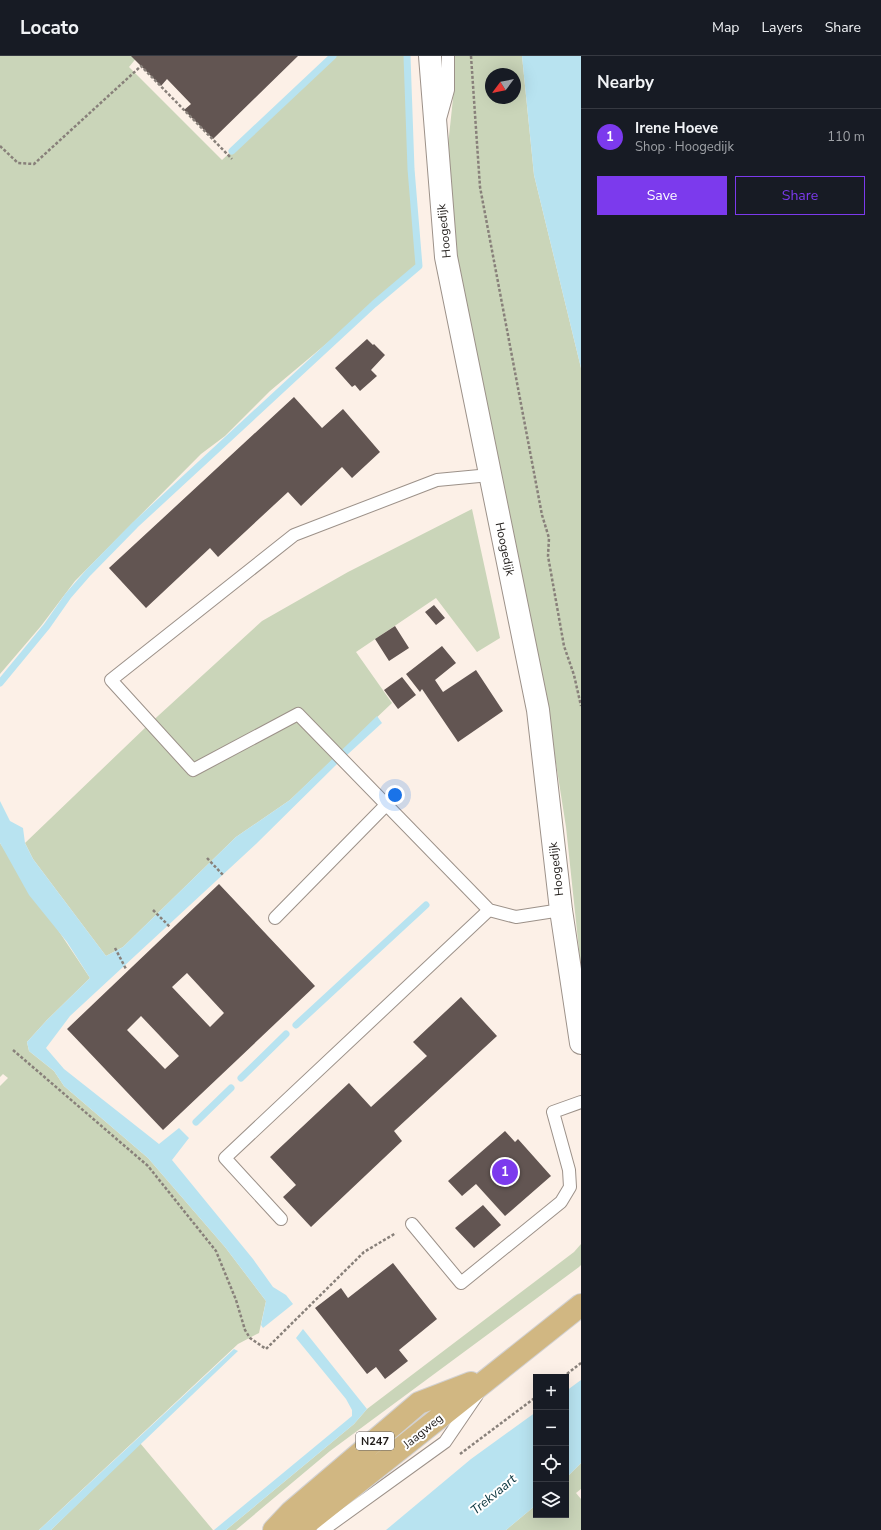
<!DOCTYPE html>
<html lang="en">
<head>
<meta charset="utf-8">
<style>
	body { margin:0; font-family:"Nunito Sans",sans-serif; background:#242831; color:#f1f3f6 }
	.controls { position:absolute; right:12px; bottom:12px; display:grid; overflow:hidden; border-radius:0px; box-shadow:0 4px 16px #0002 }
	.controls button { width:36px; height:36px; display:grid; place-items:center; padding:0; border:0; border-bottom:1px solid #363941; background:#171b24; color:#f1f3f6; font:20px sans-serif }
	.compass { position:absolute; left:485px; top:12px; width:36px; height:36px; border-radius:50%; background:#171b24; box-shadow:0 4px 16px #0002; rotate:238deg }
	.you { position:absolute; left:395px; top:739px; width:14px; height:14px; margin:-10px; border:3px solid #fff; border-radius:50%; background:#1a73e8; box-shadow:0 0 0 6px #1a73e833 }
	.badge { display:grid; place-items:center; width:26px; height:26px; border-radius:50%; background:#7c3aed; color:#fff; font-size:13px; font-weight:700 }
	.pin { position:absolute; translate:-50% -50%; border:2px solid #fff; box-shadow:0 1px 4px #0006 }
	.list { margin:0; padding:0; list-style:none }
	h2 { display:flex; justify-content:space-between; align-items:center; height:52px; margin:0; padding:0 16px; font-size:17px }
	h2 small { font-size:13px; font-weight:400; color:#9ea1a6 }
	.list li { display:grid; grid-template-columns:26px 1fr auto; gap:12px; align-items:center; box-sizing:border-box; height:56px; padding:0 16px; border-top:1px solid #363941 }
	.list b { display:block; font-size:15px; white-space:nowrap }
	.list p { margin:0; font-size:13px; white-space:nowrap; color:#9ea1a6 }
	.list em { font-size:13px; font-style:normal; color:#9ea1a6 }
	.actions { display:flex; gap:8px; padding:12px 16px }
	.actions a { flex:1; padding:9px 0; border:1px solid #7c3aed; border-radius:0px; text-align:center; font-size:14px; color:#7c3aed }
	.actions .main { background:#7c3aed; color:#fff }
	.icon { flex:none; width:22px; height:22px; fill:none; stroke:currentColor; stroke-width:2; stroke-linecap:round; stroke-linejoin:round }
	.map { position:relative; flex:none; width:581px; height:1474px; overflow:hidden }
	header { display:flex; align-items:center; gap:24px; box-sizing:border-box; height:56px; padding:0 20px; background:#171b24; border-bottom:1px solid #363941 }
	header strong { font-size:19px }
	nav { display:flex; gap:22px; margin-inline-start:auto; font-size:14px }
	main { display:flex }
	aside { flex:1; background:#171b24 }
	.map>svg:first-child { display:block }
	.green { fill:#cad5b9; fill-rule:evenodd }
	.water { fill:#b8e3f0 }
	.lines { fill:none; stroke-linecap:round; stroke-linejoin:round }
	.stream { stroke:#b8e3f0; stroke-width:7 }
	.building { fill:#625552; fill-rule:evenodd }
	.lane-casing { stroke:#9c9189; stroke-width:14 }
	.secondary-casing { stroke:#9c9189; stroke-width:24 }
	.primary-casing { stroke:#d2d1d1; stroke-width:24 }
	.path { stroke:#88807a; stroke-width:2.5; stroke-dasharray:3 2; stroke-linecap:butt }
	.lane { stroke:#fff; stroke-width:12 }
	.secondary { stroke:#fff; stroke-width:22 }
	.primary { stroke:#d1b782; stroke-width:22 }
	.labels { text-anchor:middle; stroke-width:4; stroke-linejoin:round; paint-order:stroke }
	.shield { fill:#fff; stroke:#625f5d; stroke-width:1 }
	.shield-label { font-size:11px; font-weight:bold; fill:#1f1b18 }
	.street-label { font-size:12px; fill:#1f1b18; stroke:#fff }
	.water-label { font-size:13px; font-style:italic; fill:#09333c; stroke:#fff }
</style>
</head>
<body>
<header>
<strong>Locato</strong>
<nav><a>Map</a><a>Layers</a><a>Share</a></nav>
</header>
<main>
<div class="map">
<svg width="581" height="1474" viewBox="0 0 581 1474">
	<rect width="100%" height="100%" fill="#fcf0e7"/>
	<path class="green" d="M0,0H138L129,11L222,104L333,0H408L419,210L270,335L225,380L201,398L75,525L41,570L0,618Z
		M453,0H522L534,119L581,312V913L566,771L547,650L458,203L448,134L447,99L454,33ZM491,18H515V42H491Z
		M472,453L500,582L477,596L436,542L356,596L392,647L290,744L236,781L123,891L106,900L33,803L25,787L147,670L262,565L348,516Z
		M0,787L90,922L47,964L27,986L29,995L54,1015L64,1030L148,1102L225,1191L266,1245L259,1277L238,1288L39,1474H0V1030L8,1022L3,1018L0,1021Z
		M581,1188V1209L579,1211L330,1395L236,1474H226L354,1368L367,1353L574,1196Z
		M140,1387L213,1474H51Z
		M581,1407V1433L576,1437L581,1443V1474H506L536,1449V1459H566V1422Z"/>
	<path class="water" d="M522,0H581V312L534,119Z
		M377,660L382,667L336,709L256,788L70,960L46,992L64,1013L159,1088L179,1072L189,1082L172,1104L253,1203L273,1231L286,1239L293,1248L263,1272L261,1269L266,1245L225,1191L148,1102L64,1030L54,1015L29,995L27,986L47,964L90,922L67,886L29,839L0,787V745L10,765L23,772L25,787L33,803L106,900L123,891L236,781L290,744Z
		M303,1273L367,1353L354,1368L226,1474H214L352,1360V1354L346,1343L296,1282Z
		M234,1293L238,1295L51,1474H39Z
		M581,1324V1407L566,1422V1335Z
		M536,1356V1449L506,1474H386L471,1403Z"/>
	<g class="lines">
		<path class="stream" d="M232,95L333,0
			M0,627L47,570L68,540L88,517L135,469L374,248L419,210L411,113L407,0
			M296,969L426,849
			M241,1022L286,978
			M196,1066L231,1032"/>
	</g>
	<path class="building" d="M131,0H298L213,83L184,54L191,48L167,23L161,30Z
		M367,283L373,289L374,288L385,299L371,314L377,320L360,335L355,329L352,331L335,312Z
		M294,341L322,372L343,353L380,396L352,422L342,411L301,450L288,436L218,501L210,492L146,552L109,512Z
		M434,549L445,562L436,569L425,556Z
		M395,570L409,592L389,605L375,583Z
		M442,590L456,607L435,624L443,636L476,614L503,655L458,686L422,633L420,636L406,618Z
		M402,621L416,639L398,653L384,634Z
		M219,828L315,930L163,1074L67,973ZM187,917L224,957L210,971L172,931ZM141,960L179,1000L165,1013L127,974Z
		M461,941L497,980L394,1075L402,1085L311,1171L283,1141L296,1129L270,1101L349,1027L371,1051L427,1000L413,986Z
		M505,1075L515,1086L518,1083L551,1120L505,1160L476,1128L462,1140L448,1125Z
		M483,1149L501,1169L474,1192L455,1172Z
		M393,1207L437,1263L399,1294L408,1305L385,1323L376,1311L367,1318L315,1252L341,1232L348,1242Z"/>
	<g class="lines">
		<defs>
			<path id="lane" d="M440,63L448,34V0
				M489,854L298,658L193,714L111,624L294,479L437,424L490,419
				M275,862L386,749
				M281,1163L225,1102L489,854L516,861L561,854
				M412,1168L461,1227L561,1146L570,1131L569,1114L553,1056L581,1046
				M323,1474L445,1386L477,1339"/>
			<path id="secondary" d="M430,0L446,201L538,654L561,854L581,987"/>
			<path id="primary" d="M274,1474L291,1456L419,1347L471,1327
				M298,1474L581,1249"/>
		</defs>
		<use href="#lane" class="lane-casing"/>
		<use href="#secondary" class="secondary-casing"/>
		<use href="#primary" class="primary-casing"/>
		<path class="path" d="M471,0L480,131L542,459L549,482L548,500L564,590L574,619L581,650
			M0,90L18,107L34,108L141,10L232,103
			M207,802L224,820
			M153,854L170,871
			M115,892L126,913
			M13,994L148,1110L216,1195L236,1244L245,1274L250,1282L266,1293L364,1196L396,1177
			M563,1321L581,1307
			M460,1398L536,1341"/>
		<use href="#lane" class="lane"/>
		<use href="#secondary" class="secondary"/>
		<use href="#primary" class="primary"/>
	</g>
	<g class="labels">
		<rect class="shield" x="356" y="1376" width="38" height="18" rx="3"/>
		<g class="shield-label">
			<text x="375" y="1389">N247</text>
		</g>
		<g class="street-label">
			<text transform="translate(444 175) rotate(-96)" y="4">Hoogedijk</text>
			<text transform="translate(505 493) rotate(78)" y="4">Hoogedijk</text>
			<text transform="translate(556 813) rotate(-97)" y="4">Hoogedijk</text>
			<text transform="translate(423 1375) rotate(-39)" y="4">Jaagweg</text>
		</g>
		<g class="water-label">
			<text transform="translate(493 1438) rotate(-40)" y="5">Trekvaart</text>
		</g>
	</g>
</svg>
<div class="controls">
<button>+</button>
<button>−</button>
<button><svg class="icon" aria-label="locate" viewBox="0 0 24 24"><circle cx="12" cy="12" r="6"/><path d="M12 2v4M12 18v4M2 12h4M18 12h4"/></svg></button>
<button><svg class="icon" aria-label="layers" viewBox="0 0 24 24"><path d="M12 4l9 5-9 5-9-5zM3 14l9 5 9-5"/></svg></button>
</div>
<svg class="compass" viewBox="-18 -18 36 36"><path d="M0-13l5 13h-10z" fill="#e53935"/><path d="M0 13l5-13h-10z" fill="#9ea1a6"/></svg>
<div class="you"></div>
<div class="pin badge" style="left:505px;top:1116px">1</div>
</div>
<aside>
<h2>Nearby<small></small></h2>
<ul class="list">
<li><span class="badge">1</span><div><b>Irene Hoeve</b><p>Shop · Hoogedijk</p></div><em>110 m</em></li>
</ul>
<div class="actions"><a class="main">Save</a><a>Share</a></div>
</aside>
</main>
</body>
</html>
